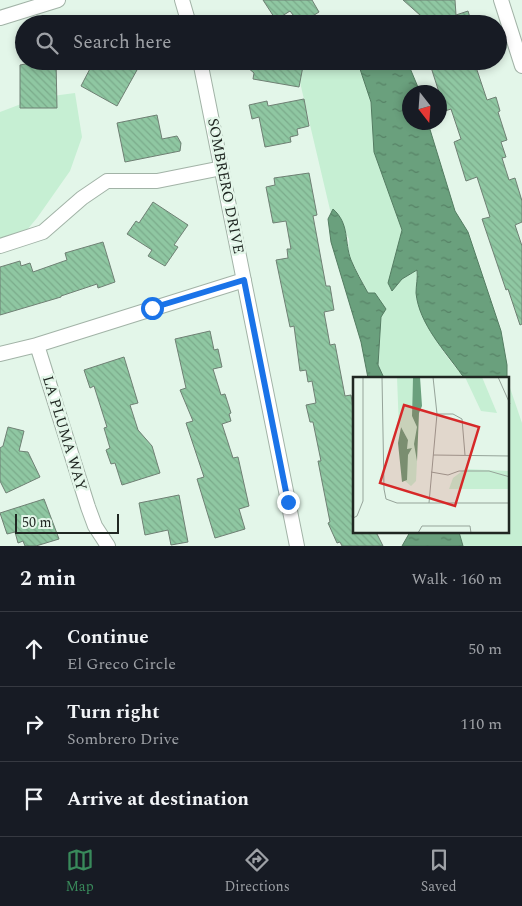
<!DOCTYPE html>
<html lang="en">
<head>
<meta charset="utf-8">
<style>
	body { margin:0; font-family:Spectral,serif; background:#242831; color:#f1f3f6 }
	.compass { position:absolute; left:402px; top:85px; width:45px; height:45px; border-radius:50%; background:#171b24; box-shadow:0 2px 8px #0003; rotate:163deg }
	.scale { position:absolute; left:15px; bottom:12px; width:104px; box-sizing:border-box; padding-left:5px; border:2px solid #202722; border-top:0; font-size:14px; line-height:18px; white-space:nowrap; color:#202722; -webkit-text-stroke:4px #e3f6e9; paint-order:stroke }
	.stop { position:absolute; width:15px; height:15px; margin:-11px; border:4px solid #1a73e8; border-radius:50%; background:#fff }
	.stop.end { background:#1a73e8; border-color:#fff; box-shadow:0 1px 5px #0008 }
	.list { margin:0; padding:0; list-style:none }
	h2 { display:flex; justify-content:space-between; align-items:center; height:65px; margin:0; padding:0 20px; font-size:21px }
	h2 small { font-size:16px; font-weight:400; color:#9ea1a6 }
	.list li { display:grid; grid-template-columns:32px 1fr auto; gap:15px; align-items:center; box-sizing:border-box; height:75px; padding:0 20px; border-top:1px solid #363941 }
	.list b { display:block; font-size:19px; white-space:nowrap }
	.list p { margin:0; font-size:16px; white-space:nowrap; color:#9ea1a6 }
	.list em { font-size:16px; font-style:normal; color:#9ea1a6 }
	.icon { flex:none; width:28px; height:28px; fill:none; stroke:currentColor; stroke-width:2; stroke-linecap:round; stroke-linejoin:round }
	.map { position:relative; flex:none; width:522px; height:546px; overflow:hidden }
	.search { position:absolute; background:#171b24; box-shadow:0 2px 8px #0003; left:15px; right:15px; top:15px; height:55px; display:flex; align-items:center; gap:12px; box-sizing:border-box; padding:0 18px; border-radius:28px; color:#9ea1a6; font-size:19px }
	.sheet { height:290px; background:#171b24 }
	nav { display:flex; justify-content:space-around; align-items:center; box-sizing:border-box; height:70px; border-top:1px solid #363941; background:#171b24; font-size:14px; color:#9ea1a6 }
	nav a { display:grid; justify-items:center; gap:2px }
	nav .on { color:#398a5b }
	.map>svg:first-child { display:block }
	.green { fill:#c6efd3 }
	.water { fill:url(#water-ripples); stroke:#547c62 }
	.building { fill:url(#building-back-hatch); stroke:#6f8074 }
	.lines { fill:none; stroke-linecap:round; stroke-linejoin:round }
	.minor-casing { stroke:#a2b3a7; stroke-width:16 }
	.minor { stroke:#fff; stroke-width:14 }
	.route { stroke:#1a73e8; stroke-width:6 }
	.labels { text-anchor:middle; stroke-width:5; stroke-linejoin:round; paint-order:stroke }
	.street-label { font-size:15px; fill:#202722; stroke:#e3f6e9 }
	.inset-road { fill:none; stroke:#95a399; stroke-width:1 }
	.view { fill:#d62828; fill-opacity:0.15; stroke:#d62828; stroke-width:2.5 }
	.inset-edge { fill:none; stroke:#202722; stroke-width:2.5 }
</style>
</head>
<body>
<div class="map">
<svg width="522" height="546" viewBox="0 0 522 546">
	<defs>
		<pattern id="water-ripples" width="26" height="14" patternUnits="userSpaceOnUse" patternTransform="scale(1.25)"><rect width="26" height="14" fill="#6aa07d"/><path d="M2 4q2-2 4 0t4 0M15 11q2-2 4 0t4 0" fill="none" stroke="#578266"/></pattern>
		<pattern id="building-back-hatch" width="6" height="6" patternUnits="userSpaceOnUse" patternTransform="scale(1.25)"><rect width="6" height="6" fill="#8fc7a2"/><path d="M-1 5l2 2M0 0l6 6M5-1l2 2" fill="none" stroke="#7bab8b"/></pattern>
	</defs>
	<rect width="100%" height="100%" fill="#e3f6e9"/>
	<path class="green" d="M301,61H365L360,69L371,102L374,152L403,230L388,283L392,291L402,279L417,270C418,279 416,285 416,293C417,315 449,364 466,378H384L378,365L381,317L352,262L348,251L349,239L333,209L331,214L299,78Z
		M75,93L82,137L70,171L37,218L10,250L0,254V112L37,98Z
		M508,382L522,423V546H463L459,532H508Z"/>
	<path class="water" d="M365,61H407L420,92H410V122L428,123L455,211L468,232L501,331L507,365V378H466L462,375C445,351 419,324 416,293C416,285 418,278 417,270L402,279L392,291L388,283L402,230L374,152L371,102L360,69Z
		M333,209C350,224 344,242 351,260C356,272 362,282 368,293H375L386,309L381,317L378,365L384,378H368L361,342L331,242L328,219Z
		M410,532H459L463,546H402Z"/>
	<path class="building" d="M263,0H312L319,12L300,24L290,11L276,20Z
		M403,0H455L456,15L468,11L472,24H430Z
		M42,61H56L57,108H20V65Z
		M94,61H142L117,106L81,86Z
		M256,61H304L299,87L253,79L254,73L247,67L255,64Z
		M429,61H474L487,100L496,97L500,111L498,112L507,140L501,142L506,157L502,158L509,180L515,178L522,201V222L515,225L522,246V324L520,325L508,289L506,290L482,219L490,217L477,177L466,181L454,142L461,139L451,109L445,111Z
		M304,99L309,126L297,129L298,135L290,137L291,142L265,147L259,117L252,119L249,105L267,101L268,106Z
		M157,115L162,139L177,136L181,143L180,151L125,162L117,123Z
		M309,173L317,215L313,216L326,286H330L334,310L324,312L330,345L335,344L345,396L351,395L354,413V532H376L383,546H342L340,542L337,543L328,523L330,522L318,461H321L313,422H310L306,405L316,403L312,381L308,382L306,370L300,371L294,326L290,327L276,260L288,258L287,249H291L286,221L273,223L266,187L275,185L274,178Z
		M153,202L188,225L174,245L178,247L165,266L148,256L152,250L127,234L136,221L139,223Z
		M103,242L115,282L98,288L97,284L61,296V297L0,315V267L20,261L21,266L30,263L33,272L67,260L65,253Z
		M210,331L214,350L218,349L222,367L213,369L221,395L225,394L231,413L229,414L231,421L222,424L233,458L238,457L249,506L239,509L245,529L215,538L197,479L204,477L186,423L193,421L180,390L186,388L175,339Z
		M124,357L138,403L130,405L138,430L152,446L160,473L122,485L115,463L111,464L106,450L110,448L104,428L107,427L94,386L90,388L84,370Z
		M8,427L24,431L19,451L28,452L40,477L6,493L0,481V448L3,446Z
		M179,495L188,542L171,545L168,530L145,535L139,503Z
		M44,499L59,539L36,546H25L23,541L18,543L15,532L7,534L0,513Z"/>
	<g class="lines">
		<defs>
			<path id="minor" d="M182,0L189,24
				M501,0L522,66
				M0,18L58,0
				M200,61L297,546
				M0,246L43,232L82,198L107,181H157L222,168
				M37,345L88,507L95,526L108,546
				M0,354L37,345L244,280"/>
		</defs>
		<use href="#minor" class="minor-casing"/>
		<use href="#minor" class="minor"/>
	</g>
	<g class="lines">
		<path class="route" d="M152,308L244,280L288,502"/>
	</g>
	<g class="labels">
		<g class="street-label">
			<text transform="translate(226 186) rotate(79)" y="5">SOMBRERO DRIVE</text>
			<text transform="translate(65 433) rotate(73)" y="5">LA PLUMA WAY</text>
		</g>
	</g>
	<g transform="translate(353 377)">
		<rect width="156" height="156" fill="#e3f6e9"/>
		<path d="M44,0H60L59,39L64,49V84L63,104L58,109L52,104L55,78L59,71L54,72L55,63L48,50L46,52ZM112,0H129L144,36L128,34ZM112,92L156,94V112H96L100,101Z" fill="#c6efd3"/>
		<path d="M60,0H67L69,29L66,36L64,84L61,67L64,50L59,39ZM48,50L55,63L54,72L59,71L55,78L54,103L49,105L45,66Z" fill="#6aa07d"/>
		<path class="inset-road" d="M29,0L31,112L33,122L44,126H157M145,0L157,27M84,37H100L109,42L112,78M80,78L157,79M78,95L95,98L106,94H136L157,100M76,126L84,37L80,0M0,141L4,139L10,124V0M65,156L69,149H117L118,156"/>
		<path class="view" d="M51,28L126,50L102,129L27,106Z"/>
		<rect width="156" height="156" class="inset-edge"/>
	</g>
</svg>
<svg class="compass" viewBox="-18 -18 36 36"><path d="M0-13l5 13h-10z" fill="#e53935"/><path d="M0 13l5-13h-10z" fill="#9ea1a6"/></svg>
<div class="scale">50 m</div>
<div class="stop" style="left:152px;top:308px"></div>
<div class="stop end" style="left:288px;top:502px"></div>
<div class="search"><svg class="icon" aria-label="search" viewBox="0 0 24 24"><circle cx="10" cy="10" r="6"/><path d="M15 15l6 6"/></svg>Search here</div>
</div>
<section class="sheet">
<h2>2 min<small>Walk · 160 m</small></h2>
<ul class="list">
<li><svg class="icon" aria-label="ahead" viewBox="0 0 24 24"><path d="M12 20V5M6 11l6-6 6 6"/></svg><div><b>Continue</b><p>El Greco Circle</p></div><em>50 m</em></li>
<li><svg class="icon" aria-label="right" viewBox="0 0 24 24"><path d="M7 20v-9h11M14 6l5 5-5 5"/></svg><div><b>Turn right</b><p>Sombrero Drive</p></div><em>110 m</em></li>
<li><svg class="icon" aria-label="arrive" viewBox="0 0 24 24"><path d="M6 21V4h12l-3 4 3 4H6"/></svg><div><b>Arrive at destination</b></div></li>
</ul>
</section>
<nav>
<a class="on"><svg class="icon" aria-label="map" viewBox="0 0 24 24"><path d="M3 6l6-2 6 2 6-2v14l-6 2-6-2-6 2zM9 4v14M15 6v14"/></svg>Map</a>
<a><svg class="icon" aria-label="directions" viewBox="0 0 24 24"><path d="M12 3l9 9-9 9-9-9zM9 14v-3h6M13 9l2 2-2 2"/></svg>Directions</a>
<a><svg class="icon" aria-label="saved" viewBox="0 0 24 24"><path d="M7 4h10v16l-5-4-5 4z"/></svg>Saved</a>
</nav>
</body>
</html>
